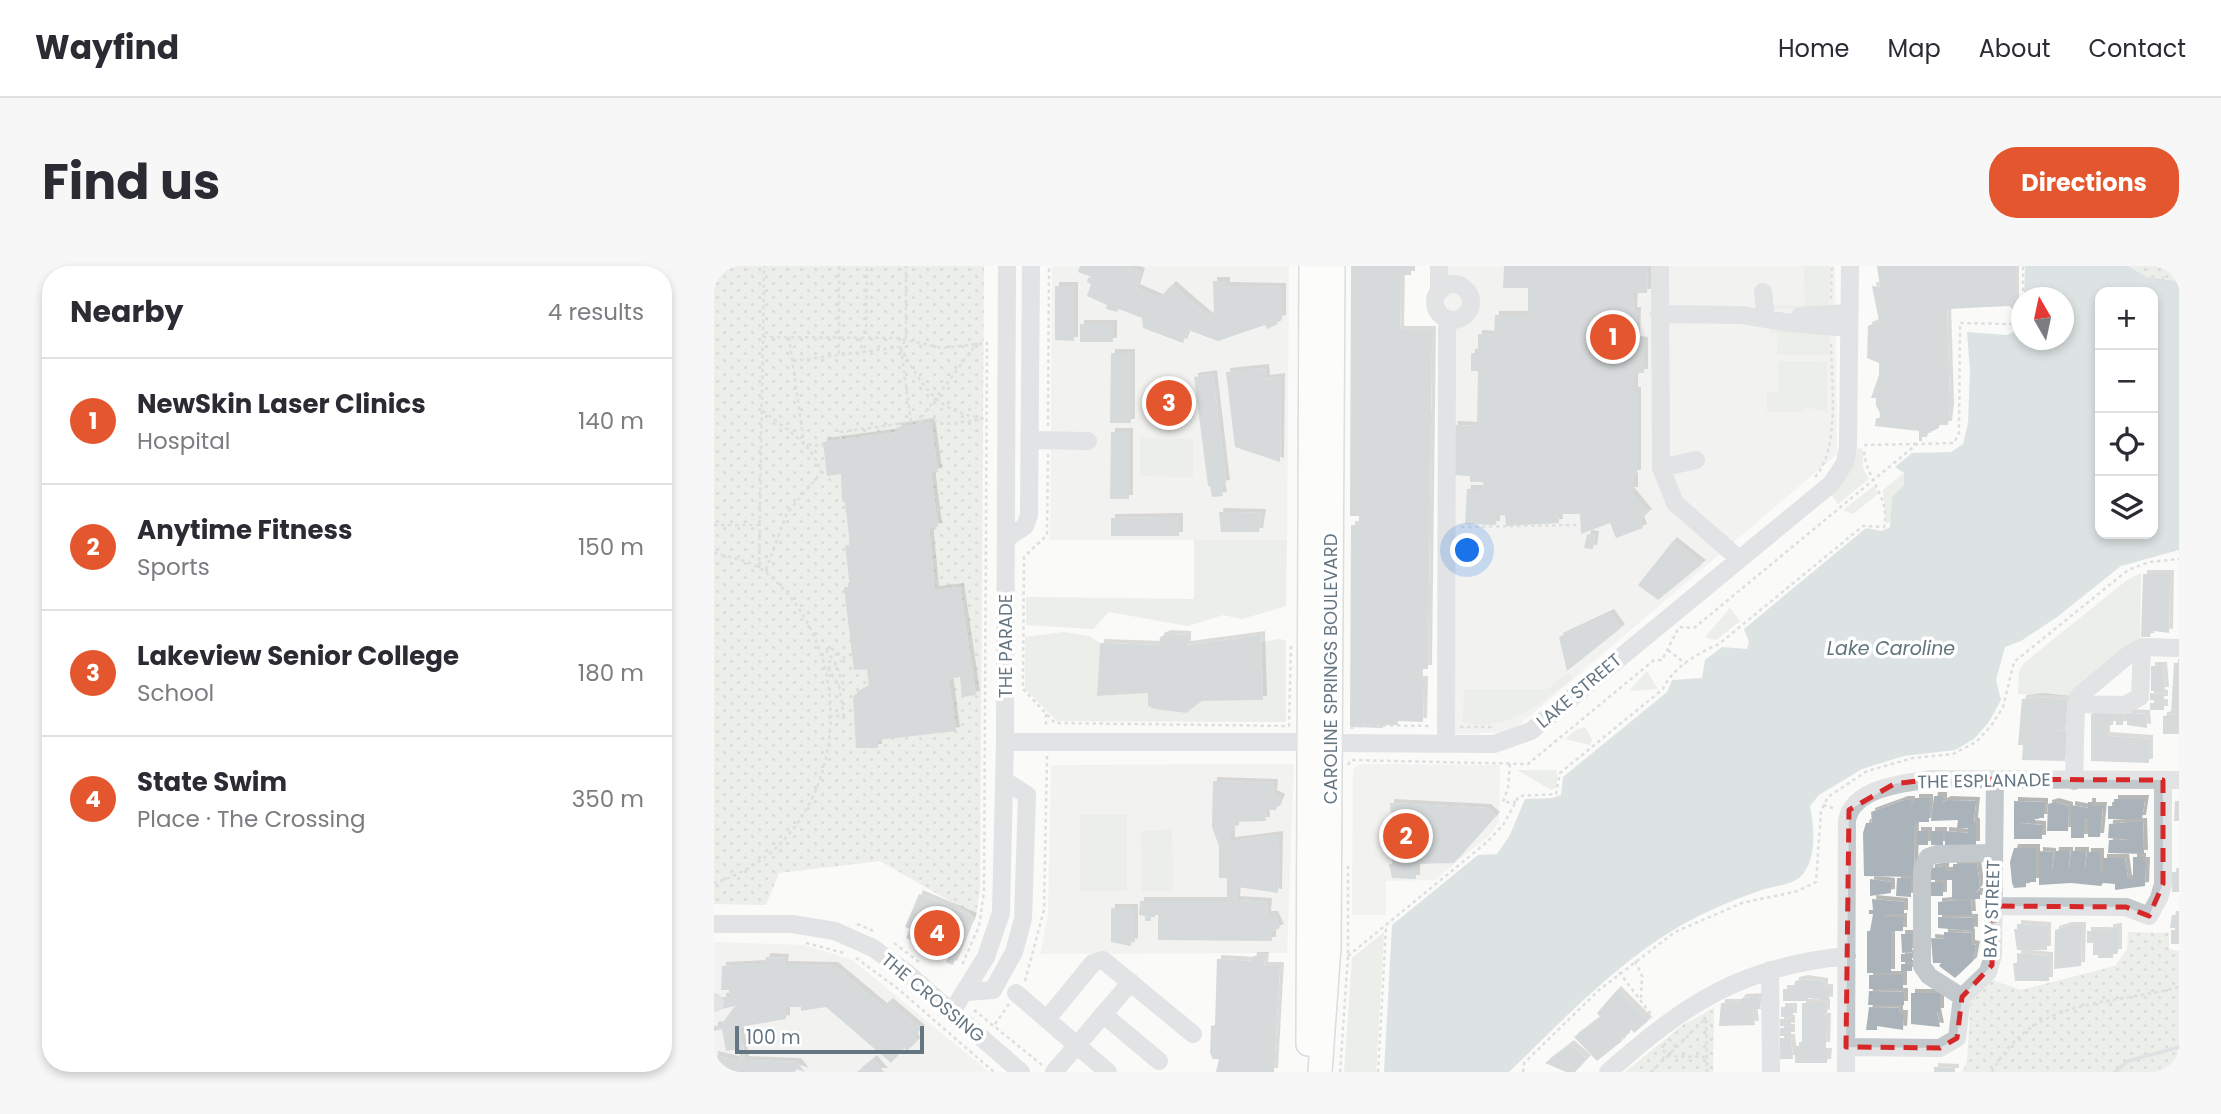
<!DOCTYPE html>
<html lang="en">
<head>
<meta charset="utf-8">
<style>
	body { margin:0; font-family:Poppins,sans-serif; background:#f7f7f7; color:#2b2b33 }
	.controls { position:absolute; right:21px; top:21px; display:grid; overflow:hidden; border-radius:14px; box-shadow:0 4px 10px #0003 }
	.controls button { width:63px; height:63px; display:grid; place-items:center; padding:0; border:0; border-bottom:2px solid #e1e1e2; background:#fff; color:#2b2b33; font:35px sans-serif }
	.compass { position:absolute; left:1297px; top:21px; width:63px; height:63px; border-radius:50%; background:#fff; box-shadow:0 4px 10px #0003; rotate:351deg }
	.scale { position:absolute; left:21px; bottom:18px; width:189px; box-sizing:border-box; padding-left:7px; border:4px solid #657683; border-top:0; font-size:19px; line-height:24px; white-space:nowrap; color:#657683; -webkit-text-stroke:5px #fff; paint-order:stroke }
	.you { position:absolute; left:754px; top:285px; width:24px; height:24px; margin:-18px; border:5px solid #fff; border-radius:50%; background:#1a73e8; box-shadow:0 0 0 10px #1a73e833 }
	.badge { display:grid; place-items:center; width:46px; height:46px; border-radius:50%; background:#e4572e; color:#fff; font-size:23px; font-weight:700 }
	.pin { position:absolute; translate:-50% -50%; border:4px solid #fff; box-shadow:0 2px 7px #0006 }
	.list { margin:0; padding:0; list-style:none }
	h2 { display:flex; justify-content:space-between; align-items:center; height:91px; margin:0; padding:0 28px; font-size:30px }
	h2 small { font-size:23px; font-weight:400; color:#7c7c81 }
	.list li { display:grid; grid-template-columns:46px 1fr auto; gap:21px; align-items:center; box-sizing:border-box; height:126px; padding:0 28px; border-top:2px solid #e1e1e2 }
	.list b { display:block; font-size:26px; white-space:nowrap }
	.list p { margin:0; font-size:23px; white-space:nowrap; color:#7c7c81 }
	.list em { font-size:23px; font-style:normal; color:#7c7c81 }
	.icon { flex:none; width:38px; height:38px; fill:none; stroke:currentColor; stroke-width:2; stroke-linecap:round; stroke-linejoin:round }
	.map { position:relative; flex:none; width:1465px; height:806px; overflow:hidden; border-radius:28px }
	header { display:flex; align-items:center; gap:42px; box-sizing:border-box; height:98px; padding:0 35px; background:#fff; border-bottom:2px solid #e1e1e2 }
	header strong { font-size:33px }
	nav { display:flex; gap:38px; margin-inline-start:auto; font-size:24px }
	.intro { display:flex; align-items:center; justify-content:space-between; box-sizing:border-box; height:168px; padding:0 42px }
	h1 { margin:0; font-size:49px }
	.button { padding:18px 32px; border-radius:28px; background:#e4572e; color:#fff; font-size:24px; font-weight:700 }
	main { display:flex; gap:42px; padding:0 42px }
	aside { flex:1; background:#fff; border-radius:28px; box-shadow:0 4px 10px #0003 }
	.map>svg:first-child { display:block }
	.built { fill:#e8e9e9 }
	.grass { fill:#dadfd7 }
	.park { fill:url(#park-dots) }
	.water { fill:#bbc7cb; fill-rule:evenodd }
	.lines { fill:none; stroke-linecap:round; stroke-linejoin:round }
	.stream { stroke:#bbc7cb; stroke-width:3.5 }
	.building { fill:#aab3b9; filter:url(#shadow) }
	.major-casing { stroke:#b5babe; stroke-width:26 }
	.path { stroke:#bbbfc2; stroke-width:2.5; stroke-dasharray:3.5 3.5; stroke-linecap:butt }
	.minor { stroke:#c3c8cc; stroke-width:18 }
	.major { stroke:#fff; stroke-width:23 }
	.marked { fill:none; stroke:#d62828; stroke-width:5; stroke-dasharray:14 9; stroke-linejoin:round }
	.labels { text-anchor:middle; stroke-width:7; stroke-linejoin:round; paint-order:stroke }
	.street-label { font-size:18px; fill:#657683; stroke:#fff }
	.water-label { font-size:19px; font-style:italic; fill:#60757c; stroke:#fff }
</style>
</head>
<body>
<header>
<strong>Wayfind</strong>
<nav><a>Home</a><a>Map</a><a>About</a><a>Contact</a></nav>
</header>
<div class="intro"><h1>Find us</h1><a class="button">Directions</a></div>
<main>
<aside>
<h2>Nearby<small>4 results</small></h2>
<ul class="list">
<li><span class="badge">1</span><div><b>NewSkin Laser Clinics</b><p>Hospital</p></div><em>140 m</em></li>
<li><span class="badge">2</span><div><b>Anytime Fitness</b><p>Sports</p></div><em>150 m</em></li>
<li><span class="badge">3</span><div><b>Lakeview Senior College</b><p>School</p></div><em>180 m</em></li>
<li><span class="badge">4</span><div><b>State Swim</b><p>Place · The Crossing</p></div><em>350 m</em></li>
</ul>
</aside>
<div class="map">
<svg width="1465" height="806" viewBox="0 0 1465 806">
	<defs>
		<pattern id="park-dots" width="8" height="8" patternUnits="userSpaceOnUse" patternTransform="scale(1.75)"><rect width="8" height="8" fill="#dadfd7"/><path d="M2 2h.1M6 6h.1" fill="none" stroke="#b4b9b4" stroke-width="1.8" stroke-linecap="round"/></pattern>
		<filter id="shadow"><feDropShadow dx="4" dy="-4" stdDeviation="0" flood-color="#0004"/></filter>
	</defs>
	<rect width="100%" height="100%" fill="#fafaf8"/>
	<path class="built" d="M338,0H575L573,274H336Z
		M731,0H1121L1123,188L797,466L729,469Z
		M580,498L573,687L326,688L334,649L337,499Z
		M645,498L786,499L785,555L777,568L721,614L672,615V649H638L639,504Z
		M0,676L90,679L137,693L275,806H0Z"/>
	<path class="grass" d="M1090,0H1116L1115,42L1059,43L1056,40L1091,39Z
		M1058,61L1116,69L1115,89H1063L1064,67H1054Z
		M1064,95L1113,96V146L1091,141L1090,146H1053V126H1064Z
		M426,172L479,173V211L426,210Z
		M1143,182L1149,183V202L1155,213L1124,238L1117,228L1136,206Z
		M1190,207V219L1178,231L1177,255L1172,258L1169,224Z
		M1160,220L1164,228L1139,248L1129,244Z
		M480,274H573L572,340L528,353L509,349L474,360L395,346L379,363L312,359V331L480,333Z
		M1427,307L1426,374L1356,430L1304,428L1305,405L1310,397L1413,314Z
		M1016,342L1026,355L1002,374L991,371Z
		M350,366L375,370L386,377L383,430L434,427V440L439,443L472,447L488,435L549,434L547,376L566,373L572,375V456L343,455L311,423V371Z
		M933,405L944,423L915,425Z
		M855,406L858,413C823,440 795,466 749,456L750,423H834Z
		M871,461L878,474L876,479L851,473L863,463Z
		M803,504H843V521L837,524Z
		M366,549H413V625H366Z
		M458,564L459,625H428L427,565Z
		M670,666L662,806H630L638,692Z"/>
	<path class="park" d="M0,0H270L266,624L261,655L257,647L166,595L65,607L52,639L0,638Z
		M1414,0H1465V15L1433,11Z
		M1414,666L1455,667V683L1465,685V806H1248L1253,795L1257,732L1275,713L1307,724L1401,700L1413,683Z
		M1000,742L999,806H911L970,758Z"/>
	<path class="water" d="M1311,0H1414L1433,11L1465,15V284L1407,300L1343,351L1307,375L1291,381L1282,414L1287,434L1275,456L1260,473L1241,484L1190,490L1148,503L1105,529L1096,540C1100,560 1104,596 1085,612C1075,620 1057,620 1045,625C1019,634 990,646 966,660C901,698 849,754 795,806H670L678,659L764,589L783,588L796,569L811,533L838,532L847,529L849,511L953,426L958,414L988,412L991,394L1008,381L1033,383L1035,376L1030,363L1152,262L1168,265L1176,261L1178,231L1190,219V207L1181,201L1198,187L1237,186L1249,178L1254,157L1256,104L1253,66L1293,69L1307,63L1308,74H1350V32L1310,31ZM1386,26H1439V268H1386Z"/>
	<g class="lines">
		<path class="stream" d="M1401,806L1414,795L1465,781"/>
	</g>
	<path class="building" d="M366,0H413L427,6L422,22L445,32L458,19L494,50L500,48L499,15H512V20L568,21V53L562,54L564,58L553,63L551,59L504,75L474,64L469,77L429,62L428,52L405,43L403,46L392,43L393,39L373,30L377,18L373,16L374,12L378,11L364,6Z
		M637,0H697V9H687L686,64H718L714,403H705V414H710L709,456L684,455V459H669V462L636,461L637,259H645V250H636Z
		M790,0H934L933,27H920L919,45H923L922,74L930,75V107H921L920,113V125H923V208H916L920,211V225H916L934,247L926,253L929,262L902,272L896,257L867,268L866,248H844L845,257L792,260L791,249L782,250V259L751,258L753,223H770L769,216H756V210L739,209L740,159L763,160L764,105H757V87H764V68L780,69L781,49H814V22H789Z
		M1163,0H1301V45L1295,40L1233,43L1236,141L1234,159H1225V162L1214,167L1213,171H1208V175H1205V165L1161,160L1162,152H1168L1162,139V132H1157L1165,109V97L1153,92L1154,60L1165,55L1158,20L1166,21Z
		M341,20H360V75L341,74Z
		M366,58H399V76H366Z
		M397,87H417V157H396Z
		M551,102L552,113L567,111L566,196L521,181L512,106Z
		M499,108L512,218L507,219L509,230L498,231L496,220H494L480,111Z
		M217,156L224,206L217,207L224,261L215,262L221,324L246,321L262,429L248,431L246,411L235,413L242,465L164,474V482H142L139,430L155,421L153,403L140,404L130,321H136L131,279H136L131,236H128L127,208L113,210L109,176L184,166L183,161Z
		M397,166H415V233H396Z
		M505,246L548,247L545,266H507Z
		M465,251V270H397V252Z
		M873,268L881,269L879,283L870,282Z
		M959,275L988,298L944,334L924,319Z
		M1429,308H1456L1455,367L1441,365L1437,366L1436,371H1427Z
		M896,347L907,362L853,405L845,371Z
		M453,368L473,369V379L547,369L549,434L488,435L472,447L440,443L434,440V427L383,430L386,377L445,379L446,371Z
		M1460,397H1465V447H1457Z
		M1437,400H1449L1451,425H1437Z
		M1436,427L1450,428V434H1436Z
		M1324,431L1354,434L1351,464H1341L1353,465L1351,495L1308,494L1309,479H1304L1308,433Z
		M1436,437H1450V444H1436Z
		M1409,446V459H1402V447Z
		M1380,447H1399V459H1392V470L1435,473V497L1377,495V448Z
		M1413,447L1432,448L1433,462L1413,459Z
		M1462,448H1465V468H1449V450Z
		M499,515L560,517L559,528L567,532L562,544H551L552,555L521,556V563L517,564V575L565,569L564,627L523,621L522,634L554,636L553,649H560L566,662L558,665V675L444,674V649H437V655H431V650L425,649L426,635H513V612H505V580L498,561Z
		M1220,530H1229V536L1233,534L1262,535L1260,555L1262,557V579H1231V565L1254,567V562H1243L1244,554L1217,555Z
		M1201,532H1215V556H1201L1200,611L1150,610L1149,567L1152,557H1158L1157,546L1190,534H1197V538H1201Z
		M1400,533H1431L1428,553H1394V540H1400Z
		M1300,535L1330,536V552H1321V557H1305L1328,559V573H1300Z
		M1461,535H1465V555H1460Z
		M1341,536L1355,540L1354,565H1333L1334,538Z
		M1374,536H1378V540H1389L1386,571H1374V552H1370V572H1357V539L1374,542Z
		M676,537L773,542L782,550L740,597L702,598V613L678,612L675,598H678V590H685L686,587H678L679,572H686V568H678Z
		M1416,556H1429L1430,588L1394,587L1395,574H1417L1394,572L1395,558Z
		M1203,565H1214V579H1203Z
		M1217,565H1229V579H1217Z
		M1300,582H1322V616H1312V621L1300,622L1298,617L1296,596Z
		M1325,585L1338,586V604L1341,585H1355V604L1357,585H1371V604L1373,586H1386V605H1389V592H1411L1414,613H1419V591H1428V595H1432L1431,620L1401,624V618L1389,617L1387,620L1357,617L1325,619Z
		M1239,598H1263L1266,621L1262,626H1266V633H1238V614H1217V602L1231,600V605H1239Z
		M1458,606H1465V626H1458Z
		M1183,612H1197V631L1182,630Z
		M1156,613L1177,616V627L1156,630Z
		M1217,616H1229V630H1217Z
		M205,628L259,651L239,699L232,696L235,690L192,672L196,663L191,661Z
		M1158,633L1190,636V648H1171V651H1189V665H1177V707H1153V665H1156L1159,648H1155V644H1159Z
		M1244,634H1257L1258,649H1224V636Z
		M397,642H420V677L417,676V680L397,676Z
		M1458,649H1465V662H1456Z
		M1224,651L1260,652V665L1224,662Z
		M1303,658L1333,660V684H1303L1300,663H1303Z
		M1354,660H1368L1367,700L1340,703L1341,664Z
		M1404,661V687H1399V692H1384V689H1379V677H1373V665H1395V662Z
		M1457,664H1465V678H1457Z
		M1230,666L1257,667V678L1262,679L1259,695L1241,712L1225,700L1227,697H1219L1217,672L1230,673Z
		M1187,668H1198V686L1188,687Z
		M1303,687L1335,690V715H1301L1299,697H1303Z
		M1187,688H1198V696H1187Z
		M539,690H551L550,700H566L560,806H502L505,793H499L496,787L497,760L501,759L503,693L538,695Z
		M52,691L71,692L70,699L120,700L169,741L175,736L207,763L200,770L202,776L193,785L190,782L177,797L112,741L87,745V741H72V753L25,761L31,794L83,796L91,806L83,803L80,806H0V789L26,795V793L25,783L12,785L8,763L0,765V760L7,759L21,740L8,743V731H15V724H7L8,700L51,698Z
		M1187,698H1198V705H1187Z
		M1155,709H1189V723H1155Z
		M1090,713L1110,716V722H1115V735L1094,732V735H1069V723H1080L1081,715Z
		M903,724L934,755L920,767L917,763L910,773L907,770L908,775L883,795L860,771L886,751L883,747Z
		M1155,725L1190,726V739H1154Z
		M1197,727H1226V746H1223L1226,761L1197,758Z
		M1045,731L1047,743H1039L1041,759L1005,760L1007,737H1024L1028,732Z
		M1088,737H1112V748L1110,747L1109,751H1113L1112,780H1108V786H1114L1113,797H1081V780H1088Z
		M1067,741H1079V751H1067Z
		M1155,741L1185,742V748H1190L1189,764L1163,760V764H1152Z
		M1066,753H1077V761L1066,760Z
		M1066,762H1077V770H1066Z
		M1066,772H1077L1079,793H1066Z
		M856,778L873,793L861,806H852L831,797Z
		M159,793L170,806H143Z
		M1220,801L1241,802V806H1220Z"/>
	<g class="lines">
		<defs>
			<path id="major" d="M594,778L597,0
				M606,806L615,681L619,0"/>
		</defs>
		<use href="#major" class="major-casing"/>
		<path class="path" d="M1462,20L1465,24
			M1432,26L1450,11
			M1309,32V0
			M1117,33L1118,0
			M152,68L153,0
			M49,71L50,0
			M75,71L90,178L109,180
			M146,72L148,86
			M186,81C210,122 222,146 272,153
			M187,83L197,156
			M125,88V0
			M79,95L186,81L192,74V0
			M49,145C70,162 101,179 107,207L73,247L51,306
			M206,155L216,153L230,158L265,154
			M334,160L335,0
			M127,173L126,166L205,155L263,77
			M1150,179L1203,178
			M334,188L333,269L310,291L309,423L341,457L575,460L577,378
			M1101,211C1127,182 1117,113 1117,75
			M0,259H47
			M747,261L864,259
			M0,287C16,291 37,295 50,305C155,388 134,577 0,617
			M45,302L49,71L184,72L228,82L273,77L270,626L265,660L248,699
			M112,384L115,381L132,393L114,402
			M112,384L122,398L129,418L125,420
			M954,384L972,398
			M114,402L125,420L130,450H118
			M332,448V462
			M746,461H781
			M638,463V459L718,460
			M796,498L794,522L789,536H802
			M634,499L637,494L814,498L940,394H948L965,361L980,362L1203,178L1240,177L1245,167L1246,57L1298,58L1308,50
			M1109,539L1122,543
			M143,658L162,666
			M92,677L130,687
			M180,677L205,696
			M634,690L773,576L789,559L805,530L842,528L846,507L949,423C958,402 984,387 1005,378L1149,260L1170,261C1177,230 1150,212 1150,182
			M142,692L183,722L280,806
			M921,695L928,710L927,732
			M905,706L939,751
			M311,715L330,644L333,490
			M260,744L328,799
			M992,754L993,806
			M281,758L295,738
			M955,773L962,781
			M953,790L991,791
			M949,794L951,777
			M626,806L634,690V600
			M664,806L672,662
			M809,806L810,797L885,724L961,666L1028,637L1084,625L1102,616L1107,545L1114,531L1153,505L1199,492L1239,488L1262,476L1277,460L1289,441L1300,396L1414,304L1435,296L1465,293
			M937,806L992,752
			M1278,806C1318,731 1393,740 1465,721"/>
		<path class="minor" d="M946,0L947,202L961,237L1025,293
			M721 36a18 18 0 1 1 36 0a18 18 0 1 1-36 0Z
			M725,26V0
			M1049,26L1052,52
			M945,48L1027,49L1077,57L1135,62
			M1086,50L1135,47
			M315,174L374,175
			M947,202L982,194
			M292,273L311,260L315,249L317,0
			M1362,438L1411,439L1426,431L1428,381
			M291,476H593
			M617,477L780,478L817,465L1117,218L1131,197L1134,180L1136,0
			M732,478L733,53
			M1360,515L1362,438L1365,430L1414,389L1428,381L1465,382
			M1280,640L1412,641L1435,650L1445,632L1449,618V514
			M0,658H78L121,665L159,682L192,706L307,806
			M1056,704L1057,806
			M252,726L279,724L300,686L309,653L313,529L290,514
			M302,727L394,806
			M1248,731L1215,710L1208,700V603L1214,591L1223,588L1280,587
			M0,736L1,737
			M237,747L272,691L287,647L291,476L293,0
			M389,748L445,795
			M333,753L379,697L389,694L479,768
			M1132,781L1226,782L1243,772L1248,731L1274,706L1279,689L1281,514
			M340,806L417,716
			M894,806C971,738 1027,700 1133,690
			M1132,806L1133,554C1140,521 1191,517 1218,513L1465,514"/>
		<use href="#major" class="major"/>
	</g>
	<path d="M0 0H1465V806H0ZM1218,513L1449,514V618L1435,650L1412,641L1280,640L1278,699L1248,731L1243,772L1226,782L1132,781L1135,544L1180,518Z" fill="#fafaf8" fill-opacity=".55" fill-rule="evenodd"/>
	<path class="marked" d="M1218,513L1449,514V618L1435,650L1412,641L1280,640L1278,699L1248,731L1243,772L1226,782L1132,781L1135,544L1180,518Z"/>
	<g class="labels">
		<g class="street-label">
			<text transform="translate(292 380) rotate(-90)" y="6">THE PARADE</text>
			<text transform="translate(617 403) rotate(-90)" y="6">CAROLINE SPRINGS BOULEVARD</text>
			<text transform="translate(865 425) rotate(-40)" y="6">LAKE STREET</text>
			<text transform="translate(1270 515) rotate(-1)" y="6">THE ESPLANADE</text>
			<text transform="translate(1278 643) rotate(-88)" y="6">BAY STREET</text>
			<text transform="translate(219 732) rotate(40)" y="6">THE CROSSING</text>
		</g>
		<g class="water-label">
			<text x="1177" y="389">Lake Caroline</text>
		</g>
	</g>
</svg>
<div class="controls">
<button>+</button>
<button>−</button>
<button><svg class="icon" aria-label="locate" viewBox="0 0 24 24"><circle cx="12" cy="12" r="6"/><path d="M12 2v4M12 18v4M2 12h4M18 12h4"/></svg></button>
<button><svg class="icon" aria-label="layers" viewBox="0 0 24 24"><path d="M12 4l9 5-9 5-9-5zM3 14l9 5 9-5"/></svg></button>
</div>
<svg class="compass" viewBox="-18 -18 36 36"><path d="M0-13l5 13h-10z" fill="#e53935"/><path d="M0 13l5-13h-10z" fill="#7c7c81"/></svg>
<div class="scale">100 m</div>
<div class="you"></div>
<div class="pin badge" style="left:899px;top:71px">1</div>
<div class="pin badge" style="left:692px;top:570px">2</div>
<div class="pin badge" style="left:455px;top:137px">3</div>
<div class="pin badge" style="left:223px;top:667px">4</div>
</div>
</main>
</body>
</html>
